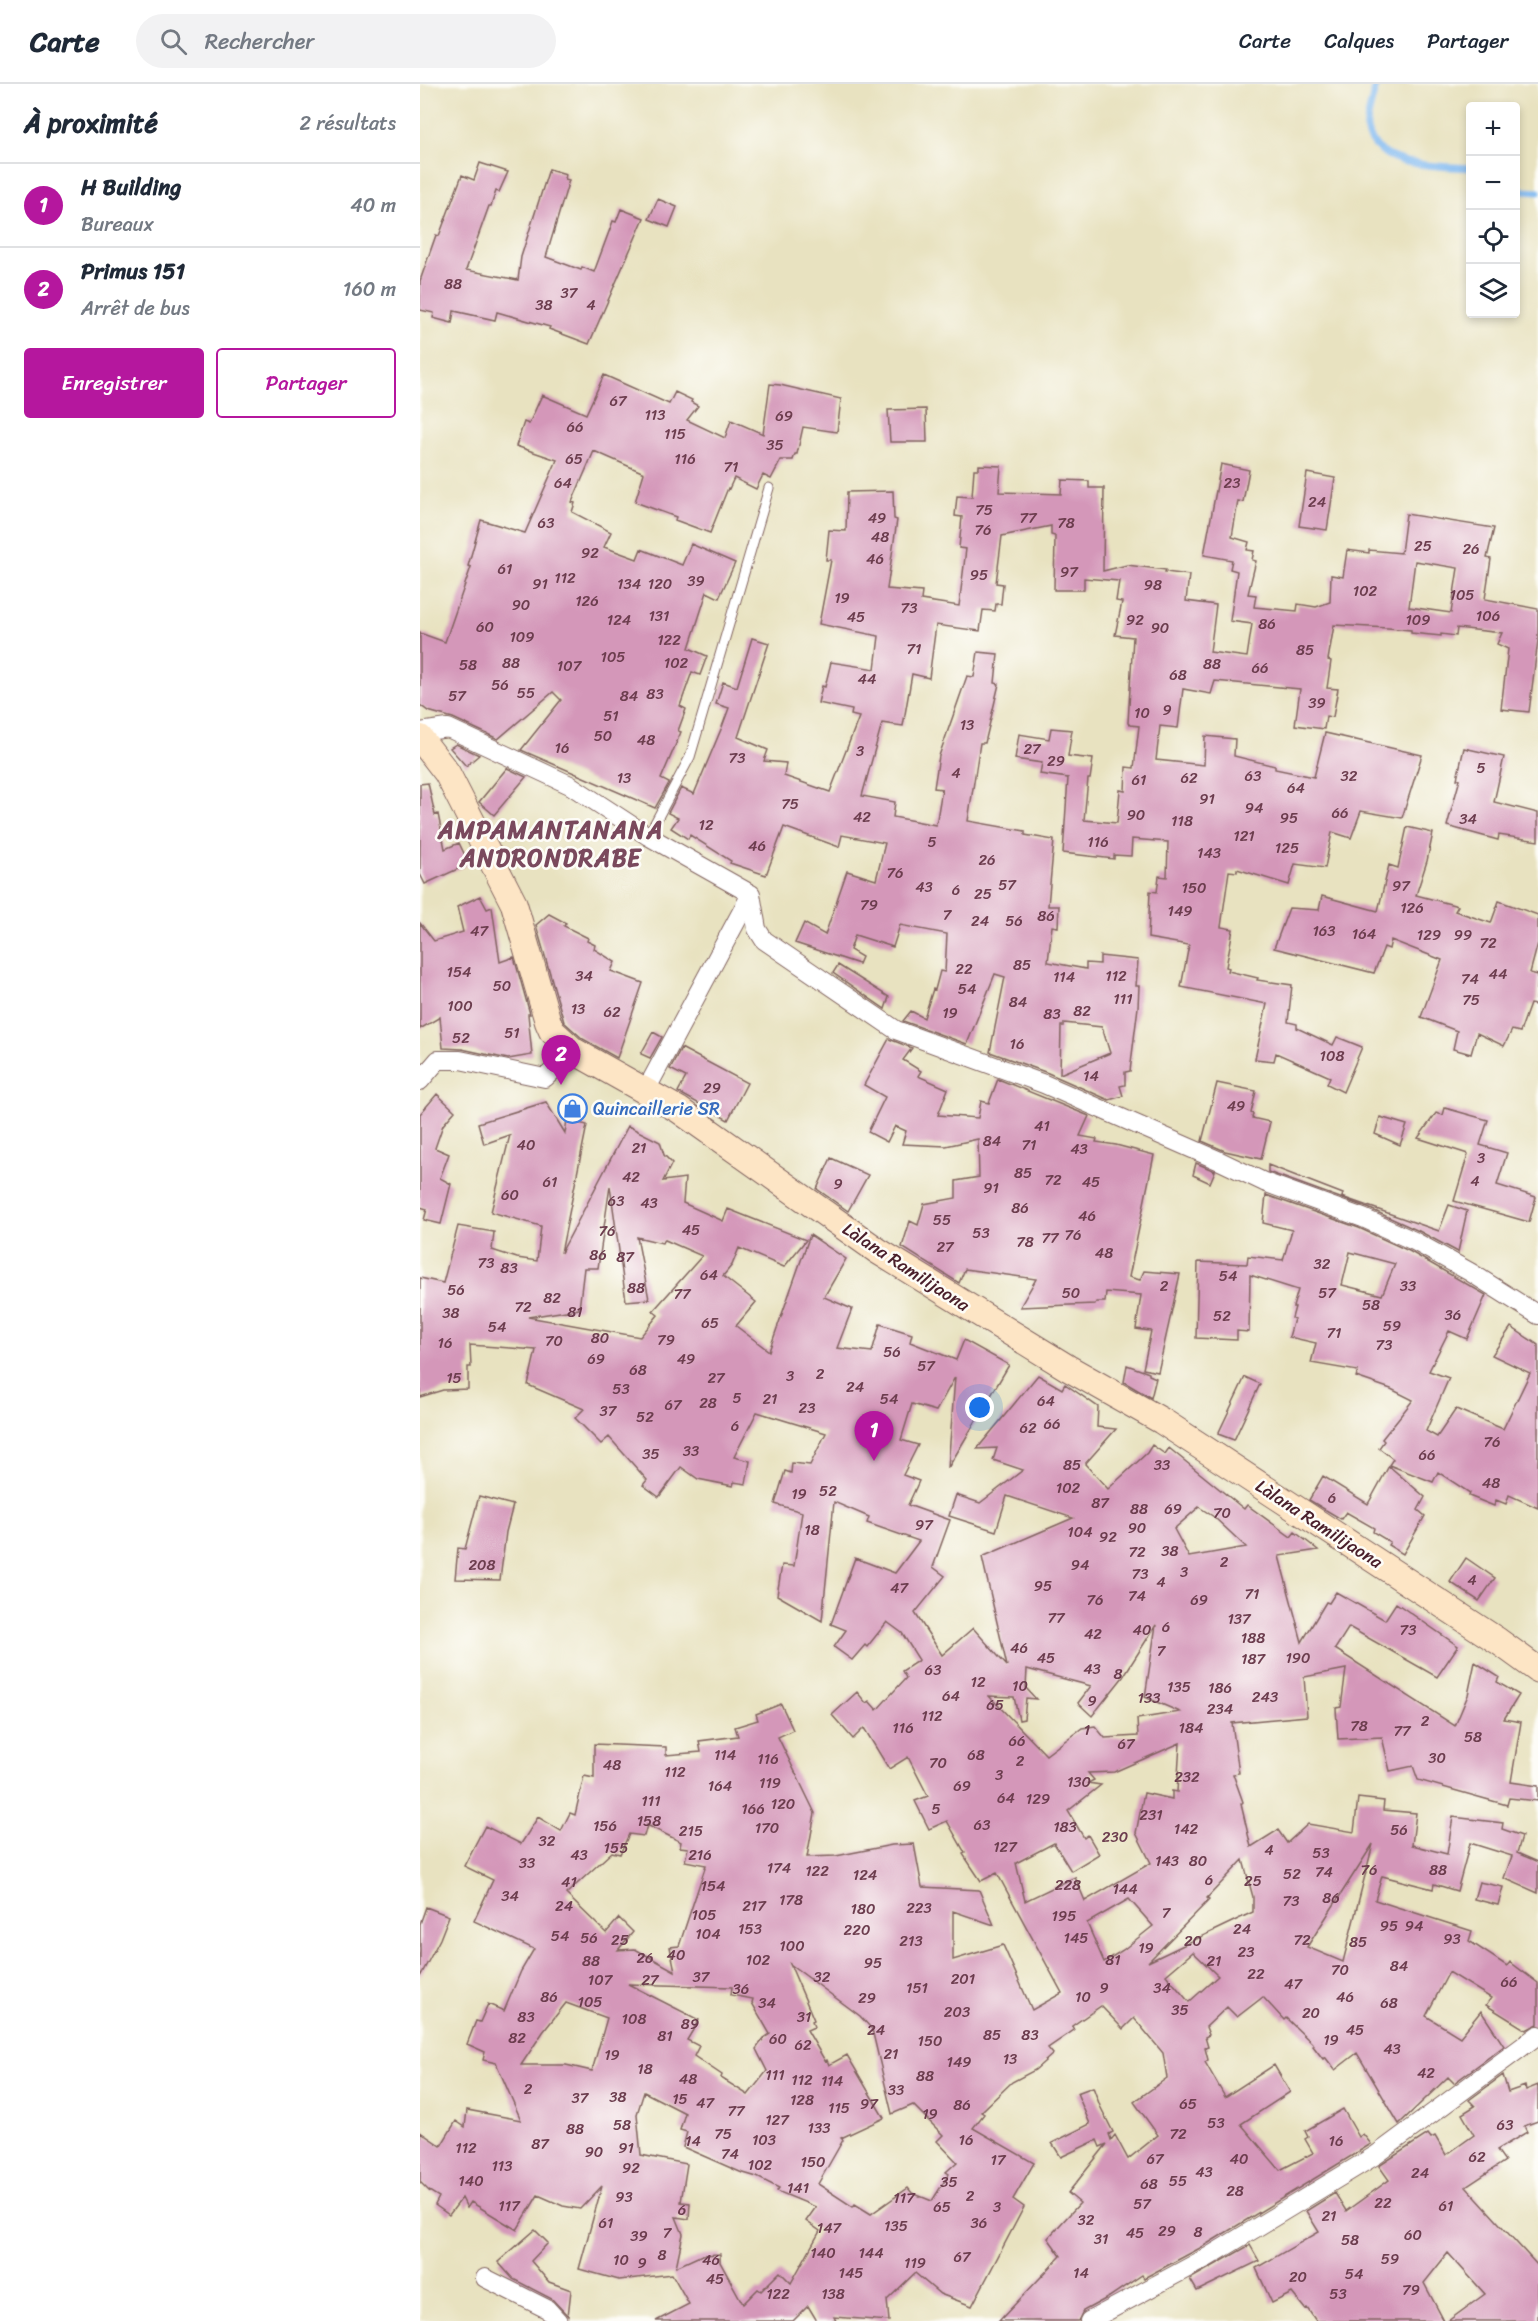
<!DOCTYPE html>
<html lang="fr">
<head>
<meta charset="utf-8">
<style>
	body { margin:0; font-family:Sriracha,sans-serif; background:#f2f2f3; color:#1f2937 }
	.controls { position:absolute; right:18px; top:18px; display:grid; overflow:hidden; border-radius:6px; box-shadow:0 3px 9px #0003 }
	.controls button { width:54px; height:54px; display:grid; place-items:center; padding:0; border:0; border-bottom:2px solid #e0e1e3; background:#fff; color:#1f2937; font:30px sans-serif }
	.you { position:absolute; left:560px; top:1324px; width:21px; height:21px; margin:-15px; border:4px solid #fff; border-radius:50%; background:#1a73e8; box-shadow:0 0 0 9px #1a73e833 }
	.badge { display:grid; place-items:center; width:39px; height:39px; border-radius:50%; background:#b5179e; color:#fff; font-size:20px; font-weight:700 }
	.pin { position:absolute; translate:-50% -50px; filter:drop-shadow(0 2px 3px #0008) }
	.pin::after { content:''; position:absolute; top:32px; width:21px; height:18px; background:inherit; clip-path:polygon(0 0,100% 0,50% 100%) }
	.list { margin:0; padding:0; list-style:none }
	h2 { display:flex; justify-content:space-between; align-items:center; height:78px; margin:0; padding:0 24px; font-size:26px }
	h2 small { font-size:20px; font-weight:400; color:#747a83 }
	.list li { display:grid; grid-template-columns:39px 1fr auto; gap:18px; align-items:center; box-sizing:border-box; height:84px; padding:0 24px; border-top:2px solid #e0e1e3 }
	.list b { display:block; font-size:22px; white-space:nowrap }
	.list p { margin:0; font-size:20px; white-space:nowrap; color:#747a83 }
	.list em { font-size:20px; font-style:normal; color:#747a83 }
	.actions { display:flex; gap:12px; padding:18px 24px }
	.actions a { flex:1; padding:14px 0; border:2px solid #b5179e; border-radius:6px; text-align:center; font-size:21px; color:#b5179e }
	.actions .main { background:#b5179e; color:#fff }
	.icon { flex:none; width:33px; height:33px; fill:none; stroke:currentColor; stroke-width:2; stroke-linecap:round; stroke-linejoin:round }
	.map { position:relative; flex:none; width:1118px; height:2237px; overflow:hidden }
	header { display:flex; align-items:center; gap:36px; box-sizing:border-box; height:84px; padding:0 30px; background:#fff; border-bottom:2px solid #e0e1e3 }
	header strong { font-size:28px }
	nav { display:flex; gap:33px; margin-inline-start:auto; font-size:21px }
	.search { width:420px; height:54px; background:#f2f2f3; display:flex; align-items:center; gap:15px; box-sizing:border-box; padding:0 21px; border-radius:33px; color:#747a83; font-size:22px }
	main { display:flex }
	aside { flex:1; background:#fff }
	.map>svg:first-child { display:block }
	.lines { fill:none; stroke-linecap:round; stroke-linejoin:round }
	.stream { stroke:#80b9f1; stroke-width:7 }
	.building { fill:#d497b9; fill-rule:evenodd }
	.lane-casing { stroke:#81635f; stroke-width:11 }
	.street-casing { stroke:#81635f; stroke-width:20 }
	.secondary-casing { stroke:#81635f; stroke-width:28 }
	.lane { stroke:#fff; stroke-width:9 }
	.street { stroke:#fff; stroke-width:18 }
	.secondary { stroke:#fde5c5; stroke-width:26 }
	.labels { text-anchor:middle; stroke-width:5; stroke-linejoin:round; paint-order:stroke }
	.number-label { font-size:15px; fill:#6c3d4e }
	.shop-label { font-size:18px; fill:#366cbe; stroke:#fdfcf7; text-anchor:start }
	.street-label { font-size:18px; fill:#4a1f2b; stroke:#fdfcf7 }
	.district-label { font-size:24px; font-weight:bold; letter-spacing:1.5px; fill:#7a495d; stroke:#fdfcf7 }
</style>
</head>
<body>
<header>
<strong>Carte</strong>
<div class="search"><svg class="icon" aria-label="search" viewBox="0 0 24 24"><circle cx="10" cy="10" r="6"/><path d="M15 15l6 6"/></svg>Rechercher</div>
<nav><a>Carte</a><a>Calques</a><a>Partager</a></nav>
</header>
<main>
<aside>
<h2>À proximité<small>2 résultats</small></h2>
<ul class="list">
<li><span class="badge">1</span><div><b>H Building</b><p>Bureaux</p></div><em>40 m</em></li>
<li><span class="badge">2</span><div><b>Primus 151</b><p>Arrêt de bus</p></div><em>160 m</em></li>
</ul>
<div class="actions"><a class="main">Enregistrer</a><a>Partager</a></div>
</aside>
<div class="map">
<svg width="1118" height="2237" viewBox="0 0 1118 2237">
	<rect width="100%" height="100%" fill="#fdfcf7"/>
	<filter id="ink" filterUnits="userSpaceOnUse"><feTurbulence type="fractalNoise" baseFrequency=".0167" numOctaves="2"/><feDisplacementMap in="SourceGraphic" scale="12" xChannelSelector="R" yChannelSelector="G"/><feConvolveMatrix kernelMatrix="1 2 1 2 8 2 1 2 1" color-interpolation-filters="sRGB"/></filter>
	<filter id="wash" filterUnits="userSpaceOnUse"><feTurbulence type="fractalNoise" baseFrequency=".008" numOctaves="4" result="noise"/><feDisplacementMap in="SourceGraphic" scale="24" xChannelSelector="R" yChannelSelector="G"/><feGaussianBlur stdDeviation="1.35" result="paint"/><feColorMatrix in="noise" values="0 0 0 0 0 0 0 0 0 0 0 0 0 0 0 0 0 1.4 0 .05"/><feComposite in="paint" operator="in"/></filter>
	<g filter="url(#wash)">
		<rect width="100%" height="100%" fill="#e8e2c0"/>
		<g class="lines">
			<path class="stream" d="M956,0C954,11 945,37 947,46C958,86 1017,81 1050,84
				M1096,103L1104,107L1118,108"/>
		</g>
		<g id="blocks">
			<path class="building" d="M60,79L88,88L79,108L76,107L71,122H69L46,186L98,196L101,173L129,85L146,90L145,95L149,96L126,173L161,186L162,183L174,188L193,137L196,138L201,125L224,134L169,260L129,245L130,243L77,228L75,236L34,227L32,239L13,234L14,229L0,226V197L16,151L19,152L42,91L54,96Z
				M238,115L257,123L249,143L229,135Z
				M184,291L249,320L255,308L272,316L271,318L278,322L267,336L305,354L311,336L343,350L350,300L360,301L421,315L417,348L383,343L377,370H375L373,376H361L351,395L343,391L336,405L314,394L309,405L308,404L290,449L255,436L256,433L215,418L224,389L174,367L152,418L155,419L152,428L191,448L184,463L217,475L221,465L262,481L271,460L315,479L299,514L287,508L269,564L287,572L280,591L272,588L260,622L266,625L258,647L261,648L241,695L249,699L235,724L101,666L141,616L133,608L78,655L33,634L8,627L0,621V549L25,558L51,483L48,482L61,436L105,449L137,376L96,362L104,338L109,340L122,311L166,330Z
				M506,325L507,358H470L468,326Z
				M801,380L829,386L823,418L818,417L812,453L829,458L827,466L834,467L832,476L836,477L828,510L836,511L834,523L877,527L878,520L896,523L910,518L911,491L923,493L927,466L949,469V466L981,469L986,430L1074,444L1067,474L1071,475L1065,515L1118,525V556L1109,628L1081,625L1088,565L1077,560L1082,549L1037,544L1036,552L1021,550V552L991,549V546L968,544L914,541L908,576L911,577L907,604L918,605L913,633L906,632L904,645L875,641L880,605L795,597L791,610L763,605L758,644L740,642L736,676L784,681L785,652L815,655L814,672L855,682V685L894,693L905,649L1002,671L982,734L941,727L931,754L912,748L905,784L875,780L869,801L817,785V788L809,787L801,843L813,845L806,883L809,884L808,887L838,894L837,896L872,901L868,938L877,940V944L913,961L917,953L942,963L923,1008L907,1000L910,993L856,969L854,977L835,975L847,920L761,903L769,861L728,854L730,807L737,808L739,792L747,793L748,758L712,755L711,772L694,771V775L643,769L648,694L620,690L622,679L595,675L599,650L629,655L631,644L652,646L648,672L673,675L670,695H668L664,736L697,739L700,706L705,707L706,683L714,684L719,642L710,641L708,639L713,553L695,551L702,518L696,517L699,497L664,494V506H634L635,452L631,451V442L582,452L576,499L583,500L581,520H576L575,527L563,526L560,547L516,541L509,594L492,590L483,642L462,639L442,712L475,718L473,733L516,741L522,705L514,704L519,672L547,592L554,593L558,568L578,570L575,599L579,600L565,659H560L548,737L605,747V751L634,756L628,822H639L638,843L632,842L628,878L666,885V879L680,880V872L718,876L716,902H719L718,923L710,987L705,988V1001L700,1002L703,1012L689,1016L628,989L570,968L585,893L575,890L547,960L483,937L491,927L504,934L513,905L515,906L520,887L525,888L527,850L480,841L473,863L435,851L430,866L442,873L439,880L375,859L384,839L405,851L427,787L456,796L465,759L422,751L419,763L364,743L346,791L310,779L311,777L270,751L268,755L251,744L258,734L248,729L261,704L274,710L302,643L309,624L296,620L303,598L317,603L332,554L349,559L318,653L348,666L344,677L366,679L364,692L410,708L439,633L431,631L432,626L398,619L402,602L405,603L411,578L455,585L459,552L399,540L411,476H406L409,446L426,447L427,408L473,407L474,435L477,436L467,505L502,508L501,516L539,522L546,465L539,464L542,433L535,432L537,412L552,413L554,385H559V381L581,382L579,408L641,410L642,396L669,397V404H684L683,487L707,481L746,486L745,488L769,491L766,517L796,521L790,568L827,573L832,540L810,537L817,487L810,485L812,476L784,471ZM995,477L1038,484L1031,529L989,523ZM644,939L682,943L690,969L640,990L641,942H644Z
				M887,389L915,394L907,446L879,442Z
				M36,660L59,671L46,682L30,664Z
				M1044,664L1084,673L1074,718L1118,729V757L1079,751L1078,756L1027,742L1040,695H1037Z
				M87,684L106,693L74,731L59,718Z
				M8,699L15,731L18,730L25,765L39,759L49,780L5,800L0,790V700Z
				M987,743L1013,749L1007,777L996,811L1038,822L1035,827L1071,839L1079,817L1118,831V859L1110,889L1118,891L1116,921L1110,920L1100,948L1092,946L1084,962L1057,949L1051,970L1033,965L1037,947L1001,933L1022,876L971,856L969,865L964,863L954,889L854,864L869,824L899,826L902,812L958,827L969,781L978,784Z
				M60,812L67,825L72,823L80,878L94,873L110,930H108L112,971L88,975L42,965L23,964L20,933L0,945V839L14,857L43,848L37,823Z
				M129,830L146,839L144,842L168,854L167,857L175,861L174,865L195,878L191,887L223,899L197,974L163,955L144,938L116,841Z
				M418,881L469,913L465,925L413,889Z
				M233,948L242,953L230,974L221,970Z
				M469,955L492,964L483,976L501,987L498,992L528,1005L518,1031L558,1034L561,1017L569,1019L578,995L669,1032L660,1052L677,1055L676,1058L696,1061L734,1071L709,1193L720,1196L724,1187L760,1190L738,1288L723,1285L731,1247L716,1245L721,1211L686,1208L685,1218H676L675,1220L600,1223L616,1195L545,1185L539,1199L482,1163L490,1137L498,1141L504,1120L536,1114V1097L559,1093L558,1055L526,1062L482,1060L486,1047L475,1042L467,1058L448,1048L465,1013L444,1001Z
				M261,964L327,999L308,1036L258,1008L266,993L250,985Z
				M797,999L836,1007L831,1029L833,1030L832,1034L850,1038L841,1075L805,1067L782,1057Z
				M17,1010L35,1027L23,1041L15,1064L29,1070L20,1094L31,1100L21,1140L4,1136L7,1125L0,1123V1030Z
				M126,1018L145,1049L147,1036L167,1041L141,1169L208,1042L240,1058L244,1071L252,1079L243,1097L265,1094L263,1119L303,1137L308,1125L386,1156L364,1183L319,1164L312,1181L303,1192L336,1218L316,1242L349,1267L390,1151L426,1175L404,1213L432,1225L417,1264L452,1268L460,1240L492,1250L490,1258L536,1276L544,1256L589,1281L528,1384L535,1293L516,1327L492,1320L481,1356L498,1361L483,1391L499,1397L488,1421L530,1436L513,1483L525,1492L495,1529L522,1571L553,1544L587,1582L562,1473L653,1434L587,1412L576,1447L529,1432L536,1411L560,1419L603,1386L573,1376L577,1364L557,1365L618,1291L642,1305L645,1300L678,1323L677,1343L696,1345L665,1380L688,1405L727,1369L732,1361L745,1370L749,1364L824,1425L827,1421L871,1453L875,1448L898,1466L859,1472L882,1558L906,1518L909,1519L916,1508L965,1536L976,1519L1038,1562L1017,1593L929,1543L915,1565L1035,1642L1048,1611L1055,1578L1079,1593L1077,1598L1099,1611L1084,1635L1101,1638L1091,1698L1118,1702V1717L1089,1714L1087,1721L998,1696L993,1682L970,1687L962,1653L918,1655L916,1624L921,1623L926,1585L884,1593L887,1632L812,1639L819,1689L813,1690L823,1718L821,1720L831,1763L858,1746L867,1759L888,1740L934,1748L938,1714L964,1717L963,1726L996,1729L992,1761L1027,1770L1033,1733L1083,1739L1082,1745L1102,1752L1097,1769L1118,1778V1809L1084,1794L1092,1772L1050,1759L1037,1807L1014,1800L1013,1805L962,1792L955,1816L1052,1847L1049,1857L1087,1882L1090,1878L1118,1899V1940L1106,1946L1066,1921L1071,1914L1029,1888L1006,1932L1040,1953L1061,1927L1084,1962L1034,1999L1028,1993L979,2040L937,1969L915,1986L905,1973L903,1975L893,1962L894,1961L866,1934L864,1936L843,1913L817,1933L807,1923L786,1943L789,1951L785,1953L788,1963L785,1964L788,1976L785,1978L805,2013L854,1981L870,2008L821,2040L860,2086L893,2069L885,2055L888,2053L885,2047L923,2025L939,2053L943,2050L951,2060L782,2163L724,2194L722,2191L689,2213L663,2227L658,2237H579L641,2172L628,2154L660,2119L648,2109L687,2060L680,2063L677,2056L641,2073L632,2059L670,2040L657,2009L673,2003L680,2022L693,2048L689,2050L691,2056L695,2051L708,2075L738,2051L714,2018L747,1994L743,1969L714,1934L703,1945L681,1922L652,1942L654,1946L628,1964L633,1970L615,1986L592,1998L561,2028L564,2030L553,2044L614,2079L593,2115L604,2123L552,2222L520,2210L495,2189L467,2216L469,2237L414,2233L416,2237H397L388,2222L373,2237H236L269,2220L252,2190L199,2196L159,2185L182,2102L160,2125L143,2122L118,2111L97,2146L51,2118L47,2124L42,2114L29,2131L15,2121L19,2113L9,2107L0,2098V2048L21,2062L36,2037L45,2043L47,2026L101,2036L76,1979L63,1976L65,1968L47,1960L56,1937L60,1938L68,1920L84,1927L101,1887L114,1865L54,1837L73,1796L44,1782L65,1742L101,1760L118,1733L141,1747L150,1729L155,1731L164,1692L174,1694V1660L246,1663V1671L281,1668L279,1657L318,1652L315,1643L338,1636L336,1630L361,1620L373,1646L358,1653L395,1729L387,1773L416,1772L472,1761L494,1760L502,1803L559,1806L574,1841L533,1827V1876L583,1861L612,1926L642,1909L577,1789L561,1797L543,1770L545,1769L527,1737L509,1745L495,1717L508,1712L488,1673L469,1685L444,1644L433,1655L412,1631L437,1608L446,1619L449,1617L457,1626L486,1594L482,1587L499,1576L482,1549L467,1538L447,1563L445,1561L432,1576L414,1563L426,1546L411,1540L435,1474L475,1489L499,1457L447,1439L449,1433L414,1418L402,1537L357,1511L362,1481L374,1482L382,1428L355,1420L365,1387L371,1389L372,1379L390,1381L406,1349L337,1328L314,1373L330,1377L326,1400L314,1398L313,1402L278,1395L261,1383L239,1413L223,1401L227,1396L189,1353L181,1360L155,1334L164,1325L108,1301L116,1266L50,1261L51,1283H48V1305L23,1306L0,1313V1194L23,1199L38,1142L74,1148L72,1166L97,1174L117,1177L121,1142L71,1128L90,1051L64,1060L58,1039ZM190,1102L206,1217L229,1215L217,1153L242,1159L245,1156L282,1172L233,1227L238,1231L220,1253L108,1233L159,1225L164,1184H178ZM779,1423L794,1433L826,1463L769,1473L754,1445ZM736,1541L725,1613L760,1628L717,1635L718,1652L685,1654L675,1642L662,1644L626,1671L569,1612L594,1613L599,1636L604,1635L606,1614L616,1615L606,1604L607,1585L671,1602L658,1619L672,1632L703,1593ZM760,1659L757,1708L752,1707V1715L724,1709L716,1749L731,1779L665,1817L655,1793L605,1817L596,1779L634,1759L651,1787L679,1770L668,1751L664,1754L648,1727L681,1701L668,1699L674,1696L668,1689L694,1688ZM227,1741L261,1758L260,1763L268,1764L265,1777L286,1781L259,1862L250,1863L255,1887L215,1865L198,1866L213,1848L199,1834L186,1849L146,1810L192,1768L200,1770L209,1750L224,1752ZM953,1760L923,1878L887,1863ZM823,1776L833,1813V1828L728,1878L789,1816L787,1814ZM709,1815L733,1842L703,1866L684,1878L667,1839ZM773,1868L798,1892L769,1918L746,1891ZM370,1880L440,1932L452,1945L472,2030L493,2021L523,2051L517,2057L537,2078L526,2088L529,2090L512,2117L492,2109L488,2104L451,2130L435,2120L433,2123L398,2100L423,2056L421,2054L464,2034L427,1971L409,1981L407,1976L405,1977L387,1946L394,1943L392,1937L394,1936ZM208,1900L312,1903L311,1911L333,1915L332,1919L350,1950L344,1954L336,1965L347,1987L328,2011L301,1994L302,1991L274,1972L279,1962L267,1956L279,1936ZM146,1919L187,1934L172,1987L146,1981H101L123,1948ZM224,2008L265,2029L260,2046L267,2048L263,2063L320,2088L337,2093L359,2104L357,2107L396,2123L386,2137L400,2147L371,2199L360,2188L341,2207L338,2205L323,2220L300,2178V2170L282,2171L256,2183L263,2150L256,2133L269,2135L270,2119L261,2118L267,2080L221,2071L217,2030Z
				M1025,1024L1068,1036L1060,1061L1087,1069L1077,1101L1116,1113L1109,1138L1034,1117L1048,1070L998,1054L1016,1029L1023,1031Z
				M960,1033L987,1041L980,1061L955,1050Z
				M411,1074L448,1091L428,1127L397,1105Z
				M776,1079L795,1087L790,1099L773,1091Z
				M848,1081L923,1110L922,1113L1019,1147L1029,1121L1047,1127L1038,1168L999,1147L948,1124L848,1088Z
				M846,1111L939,1144L989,1167L1066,1211L1047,1255L1029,1247L1009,1287L1029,1294L1006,1347L1017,1353L1036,1325L1083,1345L1110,1289L1072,1271L1091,1243L1118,1261V1424L1089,1411L1086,1420L1076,1416L1074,1422L1049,1412L1050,1409L1018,1388L1013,1398L969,1381L973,1375L959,1364L964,1357L962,1355L993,1316L971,1305L936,1293L938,1287L891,1279L896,1259L869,1253L874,1235L872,1234L875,1223H873L878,1206L830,1191L829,1248L817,1247V1256L776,1254L778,1178L827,1180L828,1172L863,1176L872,1146L843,1139ZM930,1168L975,1180L962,1211L922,1201Z
				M707,1281L729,1289V1291L736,1294L731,1314L704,1298Z
				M825,1293L840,1300L814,1356L798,1350Z
				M969,1382L1005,1413L998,1426L1005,1432L983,1470L968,1461L970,1458L953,1448L954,1444L926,1428L921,1435L889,1416L903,1392L948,1420Z
				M59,1412L93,1421L86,1448L80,1496L35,1495L38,1464L45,1465Z
				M1046,1474L1075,1494L1059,1517L1030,1498Z
				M1059,1798L1083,1803L1078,1821L1054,1815Z
				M6,1823L29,1832L20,1855L0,1893V1840Z
				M1083,1991L1088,2008L1105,2002L1106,2006L1118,2001V2037L1104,2042L1107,2048L1077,2066L1085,2077L1046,2103L1118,2182V2237H1028L1065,2210L1028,2169L1004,2199L1024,2237H896L887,2224L885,2225L872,2209L852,2219L836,2184L899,2148L886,2127L915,2109L926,2127L969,2096L959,2082L1008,2050L1011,2054L1015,2052L1026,2071L1054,2051L1042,2030L1055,2022L1049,2016Z
				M115,2146L128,2159L111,2177L129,2198L151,2206L148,2232L132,2215L93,2195L78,2178Z
				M830,2161L839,2177L777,2207L770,2195Z"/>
		</g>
	</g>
	<g filter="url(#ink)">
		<use href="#blocks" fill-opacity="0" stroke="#81635f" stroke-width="1.5"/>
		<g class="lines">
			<defs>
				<path id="lane" d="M228,752L270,673L349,404"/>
				<path id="street" d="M0,648L28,644L150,701L228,752L331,810L337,845L344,856L476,946L624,1000L800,1077L844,1098L943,1134L994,1157L1050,1188L1118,1231
					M0,997L18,976H40L125,994L154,967
					M225,1008L331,810
					M65,2194L127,2225L138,2237
					M669,2237L788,2173L956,2071L1118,1951"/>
				<path id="secondary" d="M0,654L27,689L94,820L128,938L132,947L154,967L259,1026L458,1167L648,1284L742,1337L1078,1557L1118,1586"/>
			</defs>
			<use href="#lane" class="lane-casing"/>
			<use href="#street" class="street-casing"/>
			<use href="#secondary" class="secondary-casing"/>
			<use href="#lane" class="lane"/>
			<use href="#street" class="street"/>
			<use href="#secondary" class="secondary"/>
		</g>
	</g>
	<defs>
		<symbol id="shop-ring" viewBox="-11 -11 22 22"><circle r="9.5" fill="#fdfcf7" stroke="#3f7fe0" stroke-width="1.5"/><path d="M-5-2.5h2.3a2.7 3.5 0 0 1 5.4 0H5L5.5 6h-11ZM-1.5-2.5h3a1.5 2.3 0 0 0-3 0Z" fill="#3f7fe0"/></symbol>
	</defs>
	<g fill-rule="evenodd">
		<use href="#shop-ring" x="136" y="1008" width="33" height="33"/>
	</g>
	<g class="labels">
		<g class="number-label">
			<text x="33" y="205">88</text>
			<text x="149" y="214">37</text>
			<text x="124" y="226">38</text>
			<text x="171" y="226">4</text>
			<text x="198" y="322">67</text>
			<text x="235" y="336">113</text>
			<text x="364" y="337">69</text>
			<text x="155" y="348">66</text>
			<text x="255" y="355">115</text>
			<text x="355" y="366">35</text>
			<text x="154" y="380">65</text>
			<text x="265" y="380">116</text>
			<text x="311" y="388">71</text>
			<text x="143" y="404">64</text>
			<text x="812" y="404">23</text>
			<text x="897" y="423">24</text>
			<text x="564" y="431">75</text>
			<text x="457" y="439">49</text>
			<text x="608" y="439">77</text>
			<text x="126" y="444">63</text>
			<text x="646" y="444">78</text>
			<text x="563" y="451">76</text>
			<text x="460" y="458">48</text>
			<text x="1003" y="467">25</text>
			<text x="1051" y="470">26</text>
			<text x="170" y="474">92</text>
			<text x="455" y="480">46</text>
			<text x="85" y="490">61</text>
			<text x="649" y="493">97</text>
			<text x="559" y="496">95</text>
			<text x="145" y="499">112</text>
			<text x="276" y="502">39</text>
			<text x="120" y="505">91</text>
			<text x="209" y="505">134</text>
			<text x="240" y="505">120</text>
			<text x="733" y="506">98</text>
			<text x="945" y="512">102</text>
			<text x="1042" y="516">105</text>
			<text x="422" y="519">19</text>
			<text x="167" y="522">126</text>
			<text x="101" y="526">90</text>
			<text x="489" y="529">73</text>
			<text x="239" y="537">131</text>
			<text x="1068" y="537">106</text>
			<text x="436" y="538">45</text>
			<text x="199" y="541">124</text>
			<text x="715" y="541">92</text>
			<text x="998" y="541">109</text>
			<text x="847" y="545">86</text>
			<text x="65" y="548">60</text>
			<text x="740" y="549">90</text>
			<text x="102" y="558">109</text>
			<text x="249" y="561">122</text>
			<text x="494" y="570">71</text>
			<text x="885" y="571">85</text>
			<text x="193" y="578">105</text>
			<text x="91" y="584">88</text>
			<text x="256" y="584">102</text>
			<text x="792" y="585">88</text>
			<text x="48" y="586">58</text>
			<text x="149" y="587">107</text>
			<text x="840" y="589">66</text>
			<text x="758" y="596">68</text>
			<text x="447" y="600">44</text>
			<text x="80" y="606">56</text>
			<text x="106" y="614">55</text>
			<text x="235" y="615">83</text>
			<text x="37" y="617">57</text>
			<text x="209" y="617">84</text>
			<text x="897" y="624">39</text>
			<text x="747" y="631">9</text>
			<text x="722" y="634">10</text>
			<text x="191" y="637">51</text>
			<text x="547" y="646">13</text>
			<text x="183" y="657">50</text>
			<text x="226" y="661">48</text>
			<text x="142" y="669">16</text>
			<text x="612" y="670">27</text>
			<text x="440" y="672">3</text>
			<text x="317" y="679">73</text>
			<text x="636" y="682">29</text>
			<text x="1061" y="689">5</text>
			<text x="536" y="694">4</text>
			<text x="833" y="697">63</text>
			<text x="929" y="697">32</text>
			<text x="204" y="699">13</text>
			<text x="769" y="699">62</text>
			<text x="719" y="701">61</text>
			<text x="876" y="709">64</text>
			<text x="787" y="720">91</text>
			<text x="370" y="725">75</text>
			<text x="834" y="729">94</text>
			<text x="920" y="734">66</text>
			<text x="716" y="736">90</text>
			<text x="442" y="738">42</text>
			<text x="869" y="739">95</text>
			<text x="1048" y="740">34</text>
			<text x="762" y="742">118</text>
			<text x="286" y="746">12</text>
			<text x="824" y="757">121</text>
			<text x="512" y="763">5</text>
			<text x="678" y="763">116</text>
			<text x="337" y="767">46</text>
			<text x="867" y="769">125</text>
			<text x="789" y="774">143</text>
			<text x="567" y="781">26</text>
			<text x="475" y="794">76</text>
			<text x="587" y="806">57</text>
			<text x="981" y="807">97</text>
			<text x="504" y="808">43</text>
			<text x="774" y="809">150</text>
			<text x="536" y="811">6</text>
			<text x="563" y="815">25</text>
			<text x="449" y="826">79</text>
			<text x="992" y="829">126</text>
			<text x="760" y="832">149</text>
			<text x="527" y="836">7</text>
			<text x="626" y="837">86</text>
			<text x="560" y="842">24</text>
			<text x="594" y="842">56</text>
			<text x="59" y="852">47</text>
			<text x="904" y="852">163</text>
			<text x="944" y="855">164</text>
			<text x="1009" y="856">129</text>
			<text x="1043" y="856">99</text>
			<text x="1068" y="864">72</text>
			<text x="602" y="886">85</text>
			<text x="544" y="890">22</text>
			<text x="39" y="893">154</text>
			<text x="1078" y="895">44</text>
			<text x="164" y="897">34</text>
			<text x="696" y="897">112</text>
			<text x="644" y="898">114</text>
			<text x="1050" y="900">74</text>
			<text x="82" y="907">50</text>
			<text x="547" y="910">54</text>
			<text x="703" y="920">111</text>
			<text x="1051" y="921">75</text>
			<text x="598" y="923">84</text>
			<text x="40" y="927">100</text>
			<text x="158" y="930">13</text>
			<text x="662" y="932">82</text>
			<text x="192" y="933">62</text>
			<text x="530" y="934">19</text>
			<text x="632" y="935">83</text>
			<text x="92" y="954">51</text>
			<text x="41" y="959">52</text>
			<text x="597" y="965">16</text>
			<text x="912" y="977">108</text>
			<text x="671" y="997">14</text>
			<text x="292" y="1009">29</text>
			<text x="816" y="1027">49</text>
			<text x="622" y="1047">41</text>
			<text x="572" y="1062">84</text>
			<text x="106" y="1066">40</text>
			<text x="609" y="1066">71</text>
			<text x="219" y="1069">21</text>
			<text x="659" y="1070">43</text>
			<text x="1061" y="1079">3</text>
			<text x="603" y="1094">85</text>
			<text x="211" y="1098">42</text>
			<text x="633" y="1101">72</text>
			<text x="1055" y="1102">4</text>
			<text x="130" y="1103">61</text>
			<text x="671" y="1103">45</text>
			<text x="418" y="1105">9</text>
			<text x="571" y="1109">91</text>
			<text x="90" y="1116">60</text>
			<text x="196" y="1122">63</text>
			<text x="229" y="1124">43</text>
			<text x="600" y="1129">86</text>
			<text x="667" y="1137">46</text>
			<text x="522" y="1141">55</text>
			<text x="271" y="1151">45</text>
			<text x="187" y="1152">76</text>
			<text x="561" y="1154">53</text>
			<text x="653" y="1156">76</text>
			<text x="630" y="1159">77</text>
			<text x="605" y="1163">78</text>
			<text x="525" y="1168">27</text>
			<text x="684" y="1174">48</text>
			<text x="178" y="1176">86</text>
			<text x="205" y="1178">87</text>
			<text x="66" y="1184">73</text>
			<text x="902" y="1185">32</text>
			<text x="89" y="1189">83</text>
			<text x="289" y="1196">64</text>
			<text x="808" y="1197">54</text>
			<text x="744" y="1207">2</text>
			<text x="988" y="1207">33</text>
			<text x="216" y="1209">88</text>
			<text x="36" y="1211">56</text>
			<text x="651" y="1214">50</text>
			<text x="907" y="1214">57</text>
			<text x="262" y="1215">77</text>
			<text x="132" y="1219">82</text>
			<text x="951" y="1226">58</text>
			<text x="103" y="1228">72</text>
			<text x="155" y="1233">81</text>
			<text x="31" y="1234">38</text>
			<text x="1033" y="1236">36</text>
			<text x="802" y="1237">52</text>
			<text x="290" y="1244">65</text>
			<text x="972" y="1247">59</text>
			<text x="77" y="1248">54</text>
			<text x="914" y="1254">71</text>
			<text x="180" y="1259">80</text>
			<text x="246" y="1261">79</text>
			<text x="134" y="1262">70</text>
			<text x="25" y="1264">16</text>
			<text x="964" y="1266">73</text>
			<text x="472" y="1273">56</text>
			<text x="176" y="1280">69</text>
			<text x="266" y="1280">49</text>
			<text x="506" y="1287">57</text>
			<text x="218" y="1291">68</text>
			<text x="400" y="1295">2</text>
			<text x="370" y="1297">3</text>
			<text x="34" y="1299">15</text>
			<text x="296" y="1299">27</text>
			<text x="435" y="1308">24</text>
			<text x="201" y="1310">53</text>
			<text x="317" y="1319">5</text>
			<text x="350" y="1320">21</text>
			<text x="469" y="1320">54</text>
			<text x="626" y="1322">64</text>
			<text x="288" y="1324">28</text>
			<text x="253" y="1326">67</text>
			<text x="387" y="1329">23</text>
			<text x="188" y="1332">37</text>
			<text x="225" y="1338">52</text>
			<text x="632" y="1345">66</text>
			<text x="315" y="1347">6</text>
			<text x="608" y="1349">62</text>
			<text x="1072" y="1363">76</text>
			<text x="271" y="1372">33</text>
			<text x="231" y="1375">35</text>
			<text x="1007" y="1376">66</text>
			<text x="652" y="1386">85</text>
			<text x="742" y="1386">33</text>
			<text x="1071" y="1404">48</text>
			<text x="648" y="1409">102</text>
			<text x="408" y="1412">52</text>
			<text x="379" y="1415">19</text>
			<text x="912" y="1419">6</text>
			<text x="680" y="1424">87</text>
			<text x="719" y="1430">88</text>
			<text x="753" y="1430">69</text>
			<text x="802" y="1434">70</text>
			<text x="504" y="1446">97</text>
			<text x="717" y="1449">90</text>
			<text x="392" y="1451">18</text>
			<text x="660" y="1453">104</text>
			<text x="688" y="1458">92</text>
			<text x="750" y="1472">38</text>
			<text x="717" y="1473">72</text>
			<text x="804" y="1483">2</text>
			<text x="62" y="1486">208</text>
			<text x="660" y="1486">94</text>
			<text x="764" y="1493">3</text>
			<text x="720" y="1495">73</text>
			<text x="1052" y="1501">4</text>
			<text x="741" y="1503">4</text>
			<text x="623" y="1507">95</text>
			<text x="479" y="1509">47</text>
			<text x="832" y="1515">71</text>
			<text x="717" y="1517">74</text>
			<text x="675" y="1521">76</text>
			<text x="779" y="1521">69</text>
			<text x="636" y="1539">77</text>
			<text x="819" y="1540">137</text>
			<text x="746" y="1548">6</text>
			<text x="722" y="1551">40</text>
			<text x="988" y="1551">73</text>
			<text x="673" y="1555">42</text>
			<text x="833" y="1559">188</text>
			<text x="599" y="1569">46</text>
			<text x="741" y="1572">7</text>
			<text x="626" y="1579">45</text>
			<text x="878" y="1579">190</text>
			<text x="833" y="1580">187</text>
			<text x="672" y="1590">43</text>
			<text x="513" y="1591">63</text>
			<text x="698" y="1595">8</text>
			<text x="558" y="1603">12</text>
			<text x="600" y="1607">10</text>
			<text x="759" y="1608">135</text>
			<text x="800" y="1609">186</text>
			<text x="531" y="1617">64</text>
			<text x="845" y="1618">243</text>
			<text x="729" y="1619">133</text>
			<text x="672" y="1622">9</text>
			<text x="575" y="1626">65</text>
			<text x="800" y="1630">234</text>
			<text x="512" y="1637">112</text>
			<text x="1005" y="1642">2</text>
			<text x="939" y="1647">78</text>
			<text x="483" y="1649">116</text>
			<text x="771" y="1649">184</text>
			<text x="667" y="1651">1</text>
			<text x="982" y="1652">77</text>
			<text x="1053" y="1658">58</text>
			<text x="597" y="1662">66</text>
			<text x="706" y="1665">67</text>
			<text x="305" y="1676">114</text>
			<text x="556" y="1676">68</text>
			<text x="1017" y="1679">30</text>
			<text x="348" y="1680">116</text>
			<text x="600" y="1682">2</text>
			<text x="518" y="1684">70</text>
			<text x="192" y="1686">48</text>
			<text x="255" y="1693">112</text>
			<text x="579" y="1696">3</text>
			<text x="767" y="1698">232</text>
			<text x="659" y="1703">130</text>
			<text x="350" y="1704">119</text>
			<text x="300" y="1707">164</text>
			<text x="542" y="1707">69</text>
			<text x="586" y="1719">64</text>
			<text x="618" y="1720">129</text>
			<text x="231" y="1722">111</text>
			<text x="363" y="1725">120</text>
			<text x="333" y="1730">166</text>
			<text x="516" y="1730">5</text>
			<text x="731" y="1736">231</text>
			<text x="229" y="1742">158</text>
			<text x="562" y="1746">63</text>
			<text x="185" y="1747">156</text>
			<text x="645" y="1748">183</text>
			<text x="347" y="1749">170</text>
			<text x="766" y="1750">142</text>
			<text x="979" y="1751">56</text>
			<text x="271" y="1752">215</text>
			<text x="695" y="1758">230</text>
			<text x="127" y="1762">32</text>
			<text x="585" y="1768">127</text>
			<text x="196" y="1769">155</text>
			<text x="849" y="1771">4</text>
			<text x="901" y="1774">53</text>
			<text x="159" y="1776">43</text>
			<text x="280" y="1776">216</text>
			<text x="747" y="1782">143</text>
			<text x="778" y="1782">80</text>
			<text x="107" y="1784">33</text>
			<text x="359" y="1789">174</text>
			<text x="949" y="1791">76</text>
			<text x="1018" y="1791">88</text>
			<text x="397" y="1792">122</text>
			<text x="904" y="1793">74</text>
			<text x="872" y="1795">52</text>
			<text x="445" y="1796">124</text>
			<text x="789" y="1801">6</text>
			<text x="833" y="1802">25</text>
			<text x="149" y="1803">41</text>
			<text x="648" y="1806">228</text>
			<text x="293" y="1807">154</text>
			<text x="705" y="1810">144</text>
			<text x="90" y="1817">34</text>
			<text x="911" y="1819">86</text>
			<text x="371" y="1821">178</text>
			<text x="871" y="1822">73</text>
			<text x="144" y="1827">24</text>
			<text x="334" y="1827">217</text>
			<text x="499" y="1829">223</text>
			<text x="443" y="1830">180</text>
			<text x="746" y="1834">7</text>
			<text x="284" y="1836">105</text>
			<text x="644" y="1837">195</text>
			<text x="969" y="1847">95</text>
			<text x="994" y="1847">94</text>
			<text x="330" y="1850">153</text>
			<text x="822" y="1850">24</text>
			<text x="437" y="1851">220</text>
			<text x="288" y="1855">104</text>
			<text x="140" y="1857">54</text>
			<text x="169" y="1859">56</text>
			<text x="656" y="1859">145</text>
			<text x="1032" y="1860">93</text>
			<text x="200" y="1861">25</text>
			<text x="882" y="1861">72</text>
			<text x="491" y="1862">213</text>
			<text x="773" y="1862">20</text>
			<text x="938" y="1863">85</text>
			<text x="372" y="1867">100</text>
			<text x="726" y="1869">19</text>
			<text x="826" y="1873">23</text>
			<text x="256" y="1876">40</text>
			<text x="225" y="1879">26</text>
			<text x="338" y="1881">102</text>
			<text x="693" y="1881">81</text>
			<text x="171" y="1882">88</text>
			<text x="794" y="1882">21</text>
			<text x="453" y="1884">95</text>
			<text x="979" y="1887">84</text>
			<text x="920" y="1891">70</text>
			<text x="836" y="1895">22</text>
			<text x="281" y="1898">37</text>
			<text x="402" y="1898">32</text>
			<text x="543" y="1900">201</text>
			<text x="180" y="1901">107</text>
			<text x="230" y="1901">27</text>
			<text x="1089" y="1903">66</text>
			<text x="873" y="1905">47</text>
			<text x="497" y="1909">151</text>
			<text x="684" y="1909">9</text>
			<text x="742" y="1909">34</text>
			<text x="321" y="1910">36</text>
			<text x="129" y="1918">86</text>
			<text x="663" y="1918">10</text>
			<text x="925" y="1918">46</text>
			<text x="447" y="1919">29</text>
			<text x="170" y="1923">105</text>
			<text x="347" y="1924">34</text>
			<text x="969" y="1924">68</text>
			<text x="760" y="1931">35</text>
			<text x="537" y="1933">203</text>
			<text x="891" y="1934">20</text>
			<text x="106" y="1938">83</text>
			<text x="384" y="1938">31</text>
			<text x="214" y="1940">108</text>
			<text x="270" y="1945">89</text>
			<text x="456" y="1951">24</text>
			<text x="935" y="1951">45</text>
			<text x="572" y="1956">85</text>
			<text x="610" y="1956">83</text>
			<text x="245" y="1957">81</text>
			<text x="97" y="1959">82</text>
			<text x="358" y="1960">60</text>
			<text x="911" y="1961">19</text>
			<text x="510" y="1962">150</text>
			<text x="383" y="1966">62</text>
			<text x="972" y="1970">43</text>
			<text x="471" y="1975">21</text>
			<text x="192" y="1976">19</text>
			<text x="590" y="1980">13</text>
			<text x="539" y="1983">149</text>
			<text x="225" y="1990">18</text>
			<text x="1006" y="1994">42</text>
			<text x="355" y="1996">111</text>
			<text x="505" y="1997">88</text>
			<text x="268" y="2000">48</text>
			<text x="382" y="2001">112</text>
			<text x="412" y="2002">114</text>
			<text x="108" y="2010">2</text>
			<text x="476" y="2011">33</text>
			<text x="198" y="2018">38</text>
			<text x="160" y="2019">37</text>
			<text x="260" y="2020">15</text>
			<text x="382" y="2021">128</text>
			<text x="285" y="2024">47</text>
			<text x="449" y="2025">97</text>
			<text x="768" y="2025">65</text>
			<text x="542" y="2026">86</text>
			<text x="419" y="2029">115</text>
			<text x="316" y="2032">77</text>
			<text x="510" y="2035">19</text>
			<text x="357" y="2041">127</text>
			<text x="796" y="2044">53</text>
			<text x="202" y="2046">58</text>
			<text x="1085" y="2046">63</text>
			<text x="399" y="2049">133</text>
			<text x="155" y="2050">88</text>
			<text x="303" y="2055">75</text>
			<text x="758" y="2055">72</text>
			<text x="344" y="2061">103</text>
			<text x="546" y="2061">16</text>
			<text x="273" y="2062">14</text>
			<text x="916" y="2062">16</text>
			<text x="120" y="2065">87</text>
			<text x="46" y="2069">112</text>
			<text x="206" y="2069">91</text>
			<text x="174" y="2073">90</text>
			<text x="310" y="2075">74</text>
			<text x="1057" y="2078">62</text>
			<text x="735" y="2080">67</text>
			<text x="819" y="2080">40</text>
			<text x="578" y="2081">17</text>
			<text x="393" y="2083">150</text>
			<text x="340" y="2086">102</text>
			<text x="82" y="2087">113</text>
			<text x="211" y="2089">92</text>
			<text x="784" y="2093">43</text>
			<text x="1000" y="2094">24</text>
			<text x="51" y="2102">140</text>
			<text x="758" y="2102">55</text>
			<text x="529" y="2103">35</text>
			<text x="729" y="2105">68</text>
			<text x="378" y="2109">141</text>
			<text x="815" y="2112">28</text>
			<text x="550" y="2117">2</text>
			<text x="204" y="2118">93</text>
			<text x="484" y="2119">117</text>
			<text x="963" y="2124">22</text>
			<text x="722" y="2125">57</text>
			<text x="89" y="2127">117</text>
			<text x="1026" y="2127">61</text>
			<text x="522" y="2128">65</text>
			<text x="577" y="2128">3</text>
			<text x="262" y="2131">6</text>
			<text x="909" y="2137">21</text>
			<text x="666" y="2141">32</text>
			<text x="186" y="2144">61</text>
			<text x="559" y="2144">36</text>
			<text x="476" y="2147">135</text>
			<text x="409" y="2149">147</text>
			<text x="747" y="2152">29</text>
			<text x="778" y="2153">8</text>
			<text x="247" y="2154">7</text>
			<text x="715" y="2154">45</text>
			<text x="993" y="2156">60</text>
			<text x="219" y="2157">39</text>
			<text x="681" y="2160">31</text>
			<text x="930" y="2161">58</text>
			<text x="403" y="2174">140</text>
			<text x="451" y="2174">144</text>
			<text x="242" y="2176">8</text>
			<text x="542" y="2178">67</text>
			<text x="970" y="2180">59</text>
			<text x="201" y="2181">10</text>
			<text x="291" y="2181">46</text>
			<text x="222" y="2184">9</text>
			<text x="495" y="2184">119</text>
			<text x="431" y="2194">145</text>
			<text x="661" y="2194">14</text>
			<text x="934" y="2195">54</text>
			<text x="878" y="2198">20</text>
			<text x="295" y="2200">45</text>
			<text x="991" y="2211">79</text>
			<text x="358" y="2215">122</text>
			<text x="413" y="2215">138</text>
			<text x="918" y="2215">53</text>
		</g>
		<g class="shop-label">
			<text x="173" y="1031">Quincaillerie SR</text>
		</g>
		<g class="street-label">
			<text transform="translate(486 1183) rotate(33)" y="6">Làlana Ramilijaona</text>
			<text transform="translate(899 1440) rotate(33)" y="6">Làlana Ramilijaona</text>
		</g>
		<g class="district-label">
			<text x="131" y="754">AMPAMANTANANA<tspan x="131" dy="28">ANDRONDRABE</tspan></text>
		</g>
	</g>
</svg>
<div class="controls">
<button>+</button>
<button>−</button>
<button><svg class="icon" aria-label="locate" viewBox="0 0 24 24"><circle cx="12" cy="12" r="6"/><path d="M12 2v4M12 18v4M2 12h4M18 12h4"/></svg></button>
<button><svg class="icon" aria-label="layers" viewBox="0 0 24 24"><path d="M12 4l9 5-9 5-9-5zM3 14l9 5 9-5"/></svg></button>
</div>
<div class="you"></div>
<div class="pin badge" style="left:454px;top:1377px">1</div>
<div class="pin badge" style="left:141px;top:1001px">2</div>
</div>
</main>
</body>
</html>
